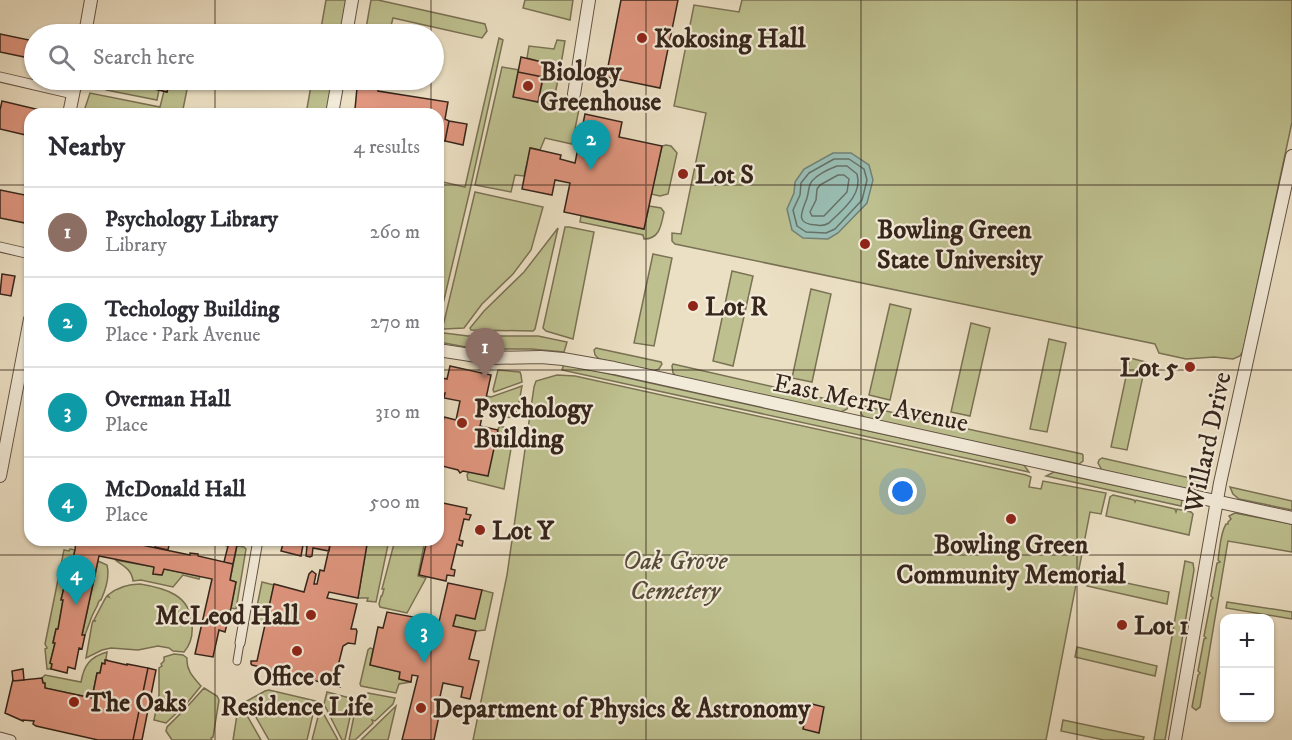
<!DOCTYPE html>
<html lang="en">
<head>
<meta charset="utf-8">
<style>
	body { margin:0; font-family:"IM FELL DW Pica",serif; background:#f2f2f3; color:#2b2b33 }
	.controls { position:absolute; right:18px; bottom:18px; display:grid; overflow:hidden; border-radius:12px; box-shadow:0 2px 4px #0004 }
	.controls button { width:54px; height:54px; display:grid; place-items:center; padding:0; border:0; border-bottom:2px solid #e1e1e2; background:#fff; color:#2b2b33; font:30px sans-serif }
	.you { position:absolute; left:903px; top:492px; width:21px; height:21px; margin:-15px; border:4px solid #fff; border-radius:50%; background:#1a73e8; box-shadow:0 0 0 9px #1a73e833 }
	.badge { display:grid; place-items:center; width:39px; height:39px; border-radius:50%; background:#8f2418; color:#fff; font-size:20px; font-weight:700 }
	.pin { position:absolute; translate:-50% -50px; filter:drop-shadow(0 2px 3px #0008) }
	.pin::after { content:''; position:absolute; top:32px; width:21px; height:18px; background:inherit; clip-path:polygon(0 0,100% 0,50% 100%) }
	.list { margin:0; padding:0; list-style:none }
	h2 { display:flex; justify-content:space-between; align-items:center; height:78px; margin:0; padding:0 24px; font-size:26px }
	h2 small { font-size:20px; font-weight:400; color:#7c7c81 }
	.list li { display:grid; grid-template-columns:39px 1fr auto; gap:18px; align-items:center; box-sizing:border-box; height:90px; padding:0 24px; border-top:2px solid #e1e1e2 }
	.list b { display:block; font-size:22px; white-space:nowrap }
	.list p { margin:0; font-size:20px; white-space:nowrap; color:#7c7c81 }
	.list em { font-size:20px; font-style:normal; color:#7c7c81 }
	.icon { flex:none; width:33px; height:33px; fill:none; stroke:currentColor; stroke-width:2; stroke-linecap:round; stroke-linejoin:round }
	.map { position:relative; flex:none; width:1292px; height:740px; overflow:hidden }
	.search { position:absolute; background:#fff; box-shadow:0 2px 4px #0004; left:24px; top:24px; width:420px; height:66px; display:flex; align-items:center; gap:15px; box-sizing:border-box; padding:0 21px; border-radius:33px; color:#7c7c81; font-size:22px }
	.panel { position:absolute; background:#fff; box-shadow:0 2px 4px #0004; left:24px; top:108px; width:420px; height:438px; border-radius:18px }
	.map>svg:first-child { display:block }
	.green { fill:#bec08f; stroke:#7a7255; stroke-width:1.5 }
	.water { fill:#99bdb3; stroke:#718076; stroke-width:1.5 }
	.lines { fill:none; stroke-linecap:round; stroke-linejoin:round }
	.shore { stroke:#677167; stroke-width:1.5 }
	.building { fill:#e0967f; stroke:#35251b; stroke-width:1.5 }
	.pedestrian-casing { stroke:#635445; stroke-width:9 }
	.minor-casing { stroke:#635445; stroke-width:11 }
	.tertiary-casing { stroke:#635445; stroke-width:14 }
	.pedestrian { stroke:#f3ebd9; stroke-width:7 }
	.minor { stroke:#f3ebd9; stroke-width:9 }
	.tertiary { stroke:#f3ebd9; stroke-width:12 }
	.grid { fill:none; stroke:#35251b; stroke-width:1.5; stroke-opacity:0.55 }
	.poi-dot { fill:#8f2418; stroke:#f3ebd9; stroke-width:2 }
	.labels { text-anchor:middle; stroke-width:4.5; stroke-linejoin:round; paint-order:stroke }
	.poi-label { font-size:26px; font-weight:bold; fill:#35251b; stroke:#f3ebd9; text-anchor:start }
	.street-label { font-size:26px; fill:#35251b; stroke:#f3ebd9 }
	.park-label { font-size:26px; font-style:italic; fill:#574c38; stroke:#f3ebd9 }
</style>
</head>
<body>
<div class="map">
<svg width="1292" height="740" viewBox="0 0 1292 740">
	<rect width="100%" height="100%" fill="#ece0c4"/>
	<filter id="stains"><feTurbulence type="fractalNoise" baseFrequency=".00333" numOctaves="4"/><feColorMatrix values="0 0 0 0 .2 0 0 0 0 .09 0 0 0 0 .02 0 0 0 .5 -.17"/></filter>
	<radialGradient id="worn" r=".72"><stop offset=".6" stop-color="#630" stop-opacity="0"/><stop offset="1" stop-color="#630" stop-opacity=".3"/></radialGradient>
	<path class="green" d="M326,0H346L341,34H320Z
		M371,0H378L485,24L487,31L482,38L393,18L389,34H365Z
		M525,0H573L570,20L523,8Z
		M742,0H1292V122L1243,351L1240,356L1233,359L1214,357L1186,359L1159,353L1155,344L675,244L672,241V233L681,234L706,113L674,106L694,5L739,12Z
		M499,38L503,40L470,190L438,325V183L439,181L465,187Z
		M557,40L565,41L560,70L545,67L546,63L527,58L529,46L554,49Z
		M502,67L519,70L538,102L545,71L559,75L554,99L580,104L572,144L545,138L540,150L531,148L524,176L515,175L511,192L475,185Z
		M108,80H148L146,87L159,90L157,100L106,90Z
		M170,80H189L182,114H83L90,93L160,107L164,91L167,92Z
		M312,80H333L328,114H306Z
		M666,145L671,146L677,153L668,194L660,196L651,194L662,146Z
		M475,192L543,207L531,250L513,274L482,304L464,328L444,329L443,326Z
		M649,206L661,208L664,212C661,225 660,239 644,239L643,235L580,222L581,216L644,229Z
		M565,227H569L594,232L573,339L546,331L543,328Z
		M558,228L535,329L533,331L471,330L470,328L484,311L524,272Z
		M653,254L672,258L654,346L634,343Z
		M732,271L753,276L733,366L713,361Z
		M811,289L831,294L812,382L792,378Z
		M890,304L911,309L890,400L869,395Z
		M971,323L990,328L970,416L951,412Z
		M444,333L468,336H538L567,342L564,352L531,349H476L439,342L441,335Z
		M1049,339L1066,343L1047,432L1030,429Z
		M596,348L661,362L662,364L659,369L654,371L599,359L595,355L594,350Z
		M1130,358L1146,362L1127,450L1111,447Z
		M564,364L1024,465L1029,472L562,370Z
		M673,364L848,404L849,405L847,409L841,412L677,377L673,373L672,366Z
		M498,370L520,372L521,375L522,382L494,392L493,390Z
		M557,375L575,376L1026,475L1031,477L1029,487L1041,489L1043,481L1106,493L1101,514L1090,512L1046,740H473L507,575L534,387L536,381Z
		M522,386C519,399 519,429 498,413V410L484,407L486,396L491,397Z
		M863,406L1082,454L1083,455V461L1079,464L866,419L861,414V407Z
		M500,426L509,429L513,437L504,489L468,480L467,475Z
		M1102,458L1199,480L1198,489L1192,490L1102,470L1098,463L1099,460Z
		M1054,472L1182,500L1181,506L1046,476Z
		M1230,487L1292,501V510L1239,499L1233,494Z
		M1113,495L1134,500L1135,502L1136,500L1175,509L1176,512L1177,509L1191,512L1193,514L1189,535L1106,516L1110,497Z
		M1235,513L1292,524V552L1228,541L1200,707L1196,710L1192,707L1198,675L1200,673L1198,671L1204,639L1206,638L1204,636L1211,600L1213,598L1211,596L1217,563L1220,562L1218,560C1220,548 1220,534 1226,524H1228V522L1231,519L1229,516Z
		M351,540H389L376,602L367,601L368,598H358L367,545Z
		M395,540H425L418,576L426,578L407,613L380,607L379,604L381,596H382L384,589H382Z
		M237,546L244,547L246,549L236,609L231,608L236,582L230,580Z
		M70,549L75,550L68,579H66L61,599L63,600L58,629H56L53,642L55,643L50,663L52,664L51,669H47L45,649L47,648L45,644L64,550L69,551Z
		M115,560L154,567L153,574L162,575L164,569L200,576L199,579L183,575L173,587L141,580L133,581C132,570 124,566 115,560Z
		M98,561L107,565C110,577 106,589 101,600H100L98,603V604L92,616L85,635H82Z
		M1185,561L1193,563L1194,570L1165,740H1154Z
		M1089,575L1169,592L1167,604L1087,586Z
		M262,582L274,585L266,622L259,621L255,616Z
		M140,584C165,588 191,595 192,625C193,636 191,644 184,652L173,651L169,648L158,646L138,650L111,648L102,650L86,658L92,624L93,621H96L94,620L105,599L107,596L109,597L108,595C118,587 128,584 140,584Z
		M482,590L493,593L485,630L476,631L453,626L456,615Z
		M1227,602L1292,612V619L1226,608Z
		M1077,647L1157,666L1155,676L1075,657Z
		M370,648L373,649L370,665L400,672L399,679L411,682L399,684L396,693L361,686L360,684L368,650Z
		M107,652L106,659L109,661L106,660L105,664H102L100,673H97L92,698L45,688V684L43,683L42,678L45,675L81,682C84,665 90,657 107,652Z
		M174,654L183,655L187,658C186,670 193,677 201,686L188,702L166,723L154,720L159,695V668L162,666L161,664L164,661V657Z
		M204,688L217,696L219,700L213,737L211,738L212,740H172L166,731L167,727L186,708Z
		M269,690L316,701L307,740H269L249,705L245,702L265,691Z
		M327,692L354,699L345,740H342L324,704Z
		M368,693L395,698L393,704L375,721L372,720L373,723L355,740H349L356,706H358L356,704L358,699Z
		M396,706L388,740H361Z
		M320,709L323,713L338,740H312Z
		M245,712L261,740H233L237,715L242,716Z
		M1063,720L1144,737L1143,740H1104L1061,731Z"/>
	<path class="water" d="M833,153H851L869,165L873,180L867,203L838,233L828,239L803,238L792,230L787,209L794,193L795,182L804,169Z"/>
	<g class="lines">
		<path class="shore" d="M834,159H849L864,169L867,180L862,200L835,229L826,233L806,232L797,226L793,210L800,195L801,183L809,173Z
			M837,166H847L857,174C863,195 842,210 829,223C824,226 821,226 816,225C794,224 802,212 807,198C809,192 808,186 812,181C818,174 829,169 837,166Z
			M838,175H844L849,179L847,192L824,216H812L810,212L816,200L817,189L820,185Z"/>
	</g>
	<path class="building" d="M621,0H678L660,88L606,77Z
		M0,34L34,41V59L0,52Z
		M521,57L546,63L543,77L518,72Z
		M518,72L543,77L538,102L513,97Z
		M148,80H170L167,92L146,87Z
		M363,84L378,87V91L448,102L445,119L449,121L445,141L441,140L440,146L438,145V114H358V111H356L355,109L357,88L358,85L363,86Z
		M2,101L40,110L39,114H30V136L0,129V110Z
		M585,114L622,122L619,137L662,146L644,229L564,212L570,183L555,180L552,195L522,189L530,148L561,155L560,159L575,163Z
		M449,121L467,124L463,145L445,141Z
		M0,190L30,196L25,223L0,218Z
		M2,274L15,276L11,296L0,294Z
		M450,366L491,375L480,426L498,430L488,476L463,471L460,473L458,470L438,465V447L444,417L456,420L460,401L444,398L445,393L438,395V377L447,379Z
		M438,502L467,508L466,514L471,515L469,520L464,519L459,540L463,541L462,546L457,544L451,569L455,570L454,576L447,575L446,581L419,575L427,540H438Z
		M76,540H133L132,543L190,555V553L198,554V556L233,564L230,580L236,582L231,608L225,632L219,630L213,657L195,654L212,579L164,569L162,575L153,574L154,567L99,556L82,635H85L82,649L79,648L75,669L68,667L67,673L51,669L52,664L50,663L55,643H53L56,629H58L63,600H61L66,579H68L75,550Z
		M156,540H170L168,550L155,547Z
		M201,540H238L233,564L224,562L228,546Z
		M284,540H331L329,551L313,548L312,556L310,557L306,556L307,546L303,545L301,556L281,551Z
		M331,540H351L367,544L358,598L329,592L327,598L357,604L351,629H356L357,631L355,644L348,643L343,646L334,682L339,683L340,687L252,665L251,664V661H257L274,584L304,592L309,574L312,571L316,574L314,584H317L320,570L324,571Z
		M448,583L482,590L475,619L456,615L453,626L476,631L469,659L479,661L470,699L461,697L463,687L443,683L436,715L439,716L434,740H402L418,676L412,675L411,682L399,679L400,672L370,665L378,627L383,628L387,612L439,622Z
		M105,660L127,665V664L148,668L133,740H98L36,726L33,724L34,721L23,720V721L5,713L13,679V681L42,678L43,683H45V688L92,698L97,673H100L102,663L105,664Z
		M148,668L156,670L142,740H133Z
		M23,669L24,680L13,681L12,671Z
		M808,703L824,707L819,733L803,729Z"/>
	<g class="lines">
		<defs>
			<path id="pedestrian" d="M237,661L240,643"/>
			<path id="minor" d="M0,77L73,94
				M0,247L30,254
				M240,643L258,540
				M0,737L11,740"/>
			<path id="tertiary" d="M85,34L91,0
				M346,34L352,0
				M574,94L589,0
				M69,114L76,80
				M332,114L338,80
				M438,350L490,358L541,357L563,359L614,368L1292,518
				M0,476L30,319
				M1175,740L1220,483L1292,156"/>
		</defs>
		<use href="#pedestrian" class="pedestrian-casing"/>
		<use href="#minor" class="minor-casing"/>
		<use href="#tertiary" class="tertiary-casing"/>
		<use href="#pedestrian" class="pedestrian"/>
		<use href="#minor" class="minor"/>
		<use href="#tertiary" class="tertiary"/>
	</g>
	<path class="grid" d="M215,0V34M431,0V34M646,0V740M861,0V740M1077,0V740M215,80V114M431,80V114M0,185H30M438,185H1292M0,370H30M438,370H1292M215,540V740M431,540V740M0,555H1292"/>
	<g class="poi-dot">
		<circle cx="642" cy="38" r="6"/>
		<circle cx="528" cy="86" r="6"/>
		<circle cx="683" cy="174" r="6"/>
		<circle cx="865" cy="244" r="6"/>
		<circle cx="693" cy="306" r="6"/>
		<circle cx="1190" cy="367" r="6"/>
		<circle cx="462" cy="423" r="6"/>
		<circle cx="1011" cy="519" r="6"/>
		<circle cx="480" cy="530" r="6"/>
		<circle cx="311" cy="615" r="6"/>
		<circle cx="1122" cy="625" r="6"/>
		<circle cx="297" cy="651" r="6"/>
		<circle cx="74" cy="702" r="6"/>
		<circle cx="421" cy="708" r="6"/>
	</g>
	<g class="labels">
		<g class="poi-label">
			<text x="654" y="47">Kokosing Hall</text>
			<text x="540" y="80">Biology<tspan x="540" dy="30">Greenhouse</tspan></text>
			<text x="695" y="183">Lot S</text>
			<text x="877" y="238">Bowling Green<tspan x="877" dy="30">State University</tspan></text>
			<text x="705" y="315">Lot R</text>
			<text x="1178" y="376" text-anchor="end">Lot 5</text>
			<text x="474" y="417">Psychology<tspan x="474" dy="30">Building</tspan></text>
			<text x="492" y="539">Lot Y</text>
			<text x="1011" y="553" text-anchor="middle">Bowling Green<tspan x="1011" dy="30">Community Memorial</tspan></text>
			<text x="299" y="624" text-anchor="end">McLeod Hall</text>
			<text x="1134" y="634">Lot 1</text>
			<text x="297" y="685" text-anchor="middle">Office of<tspan x="297" dy="30">Residence Life</tspan></text>
			<text x="86" y="711">The Oaks</text>
			<text x="433" y="717">Department of Physics &amp; Astronomy</text>
		</g>
		<g class="street-label">
			<text transform="translate(871 402) rotate(12)" y="9">East Merry Avenue</text>
			<text transform="translate(1207 442) rotate(-78)" y="9">Willard Drive</text>
		</g>
		<g class="park-label">
			<text x="675" y="569">Oak Grove<tspan x="675" dy="30">Cemetery</tspan></text>
		</g>
	</g>
	<rect width="100%" height="100%" filter="url(#stains)"/>
	<rect width="100%" height="100%" fill="url(#worn)"/>
</svg>
<div class="controls">
<button>+</button>
<button>−</button>
</div>
<div class="you"></div>
<div class="pin badge" style="left:485px;top:378px;background:#8d6e63">1</div>
<div class="pin badge" style="left:591px;top:170px;background:#0f9aa8">2</div>
<div class="pin badge" style="left:424px;top:663px;background:#0f9aa8">3</div>
<div class="pin badge" style="left:76px;top:605px;background:#0f9aa8">4</div>
<div class="search"><svg class="icon" aria-label="search" viewBox="0 0 24 24"><circle cx="10" cy="10" r="6"/><path d="M15 15l6 6"/></svg>Search here</div>
<section class="panel">
<h2>Nearby<small>4 results</small></h2>
<ul class="list">
<li><span class="badge" style="background:#8d6e63">1</span><div><b>Psychology Library</b><p>Library</p></div><em>260 m</em></li>
<li><span class="badge" style="background:#0f9aa8">2</span><div><b>Techology Building</b><p>Place · Park Avenue</p></div><em>270 m</em></li>
<li><span class="badge" style="background:#0f9aa8">3</span><div><b>Overman Hall</b><p>Place</p></div><em>310 m</em></li>
<li><span class="badge" style="background:#0f9aa8">4</span><div><b>McDonald Hall</b><p>Place</p></div><em>500 m</em></li>
</ul>
</section>
</div>
</body>
</html>
